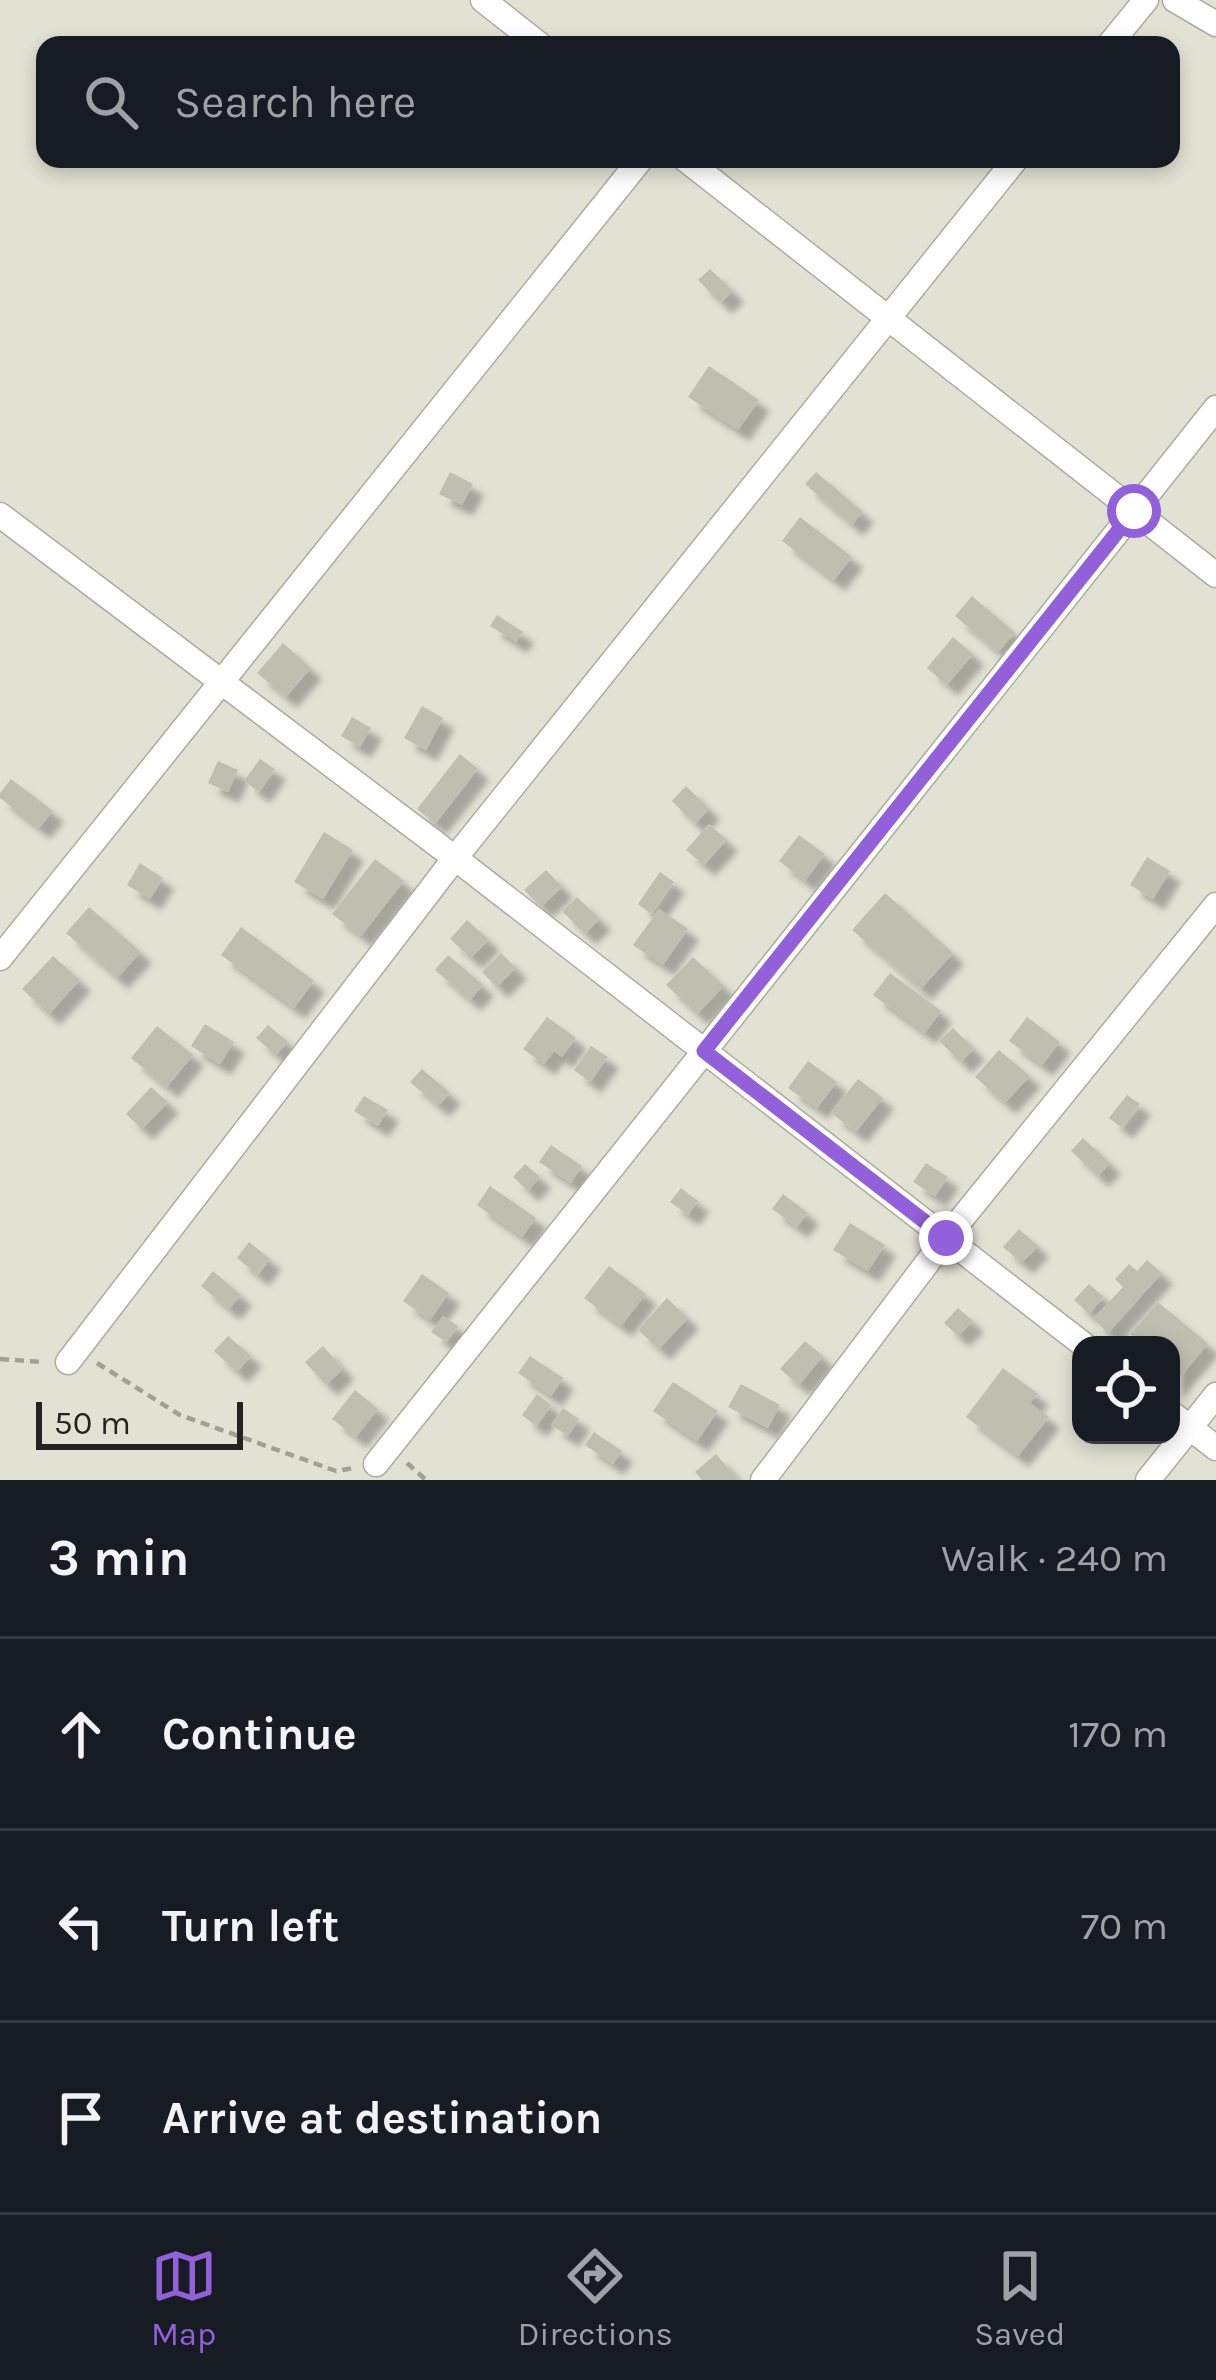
<!DOCTYPE html>
<html lang="en">
<head>
<meta charset="utf-8">
<style>
	body { margin:0; font-family:Karla,sans-serif; background:#20242c; color:#f1f3f6 }
	.controls { position:absolute; right:36px; bottom:36px; display:grid; overflow:hidden; border-radius:24px; box-shadow:0 6px 18px #0003 }
	.controls button { width:108px; height:108px; display:grid; place-items:center; padding:0; border:0; border-bottom:3px solid #363941; background:#171b24; color:#f1f3f6; font:60px sans-serif }
	.scale { position:absolute; left:36px; bottom:30px; width:207px; box-sizing:border-box; padding-left:12px; border:6px solid #23231f; border-top:0; font-size:33px; line-height:42px; white-space:nowrap; color:#23231f; -webkit-text-stroke:9px #e1e1d4; paint-order:stroke }
	.stop { position:absolute; width:36px; height:36px; margin:-27px; border:9px solid #9260d9; border-radius:50%; background:#fff }
	.stop.end { background:#9260d9; border-color:#fff; box-shadow:0 3px 12px #0008 }
	.list { margin:0; padding:0; list-style:none }
	h2 { display:flex; justify-content:space-between; align-items:center; height:156px; margin:0; padding:0 48px; font-size:51px }
	h2 small { font-size:39px; font-weight:400; color:#9ea1a6 }
	.list li { display:grid; grid-template-columns:78px 1fr auto; gap:36px; align-items:center; box-sizing:border-box; height:192px; padding:0 48px; border-top:3px solid #363941 }
	.list b { display:block; font-size:45px; white-space:nowrap }
	.list em { font-size:39px; font-style:normal; color:#9ea1a6 }
	.icon { flex:none; width:66px; height:66px; fill:none; stroke:currentColor; stroke-width:2; stroke-linecap:round; stroke-linejoin:round }
	.map { position:relative; flex:none; width:1216px; height:1480px; overflow:hidden }
	.search { position:absolute; background:#171b24; box-shadow:0 6px 18px #0003; left:36px; right:36px; top:36px; height:132px; display:flex; align-items:center; gap:30px; box-sizing:border-box; padding:0 42px; border-radius:24px; color:#9ea1a6; font-size:45px }
	.sheet { height:732px; background:#171b24 }
	nav { display:flex; justify-content:space-around; align-items:center; box-sizing:border-box; height:168px; border-top:3px solid #363941; background:#171b24; font-size:33px; color:#9ea1a6 }
	nav a { display:grid; justify-items:center; gap:6px }
	nav .on { color:#9260d9 }
	.map>svg:first-child { display:block }
	.building { fill:#bebeb1; filter:url(#shadow) }
	.lines { fill:none; stroke-linecap:round; stroke-linejoin:round }
	.minor-casing { stroke:#acac9f; stroke-width:27 }
	.path { stroke:#a0a096; stroke-width:4.5; stroke-dasharray:9 6; stroke-linecap:butt }
	.minor { stroke:#fff; stroke-width:24 }
	.route { stroke:#9260d9; stroke-width:15 }
</style>
</head>
<body>
<div class="map">
<svg width="1216" height="1480" viewBox="0 0 1216 1480">
	<defs>
		<filter id="shadow"><feDropShadow dx="11" dy="11" stdDeviation="3" flood-color="#0004"/></filter>
	</defs>
	<rect width="100%" height="100%" fill="#e1e1d4"/>
	<path class="building" d="M710,269L733,291L721,303L698,280Z
		M709,366L759,400L738,430L688,397Z
		M450,472L473,484L462,505L439,494Z
		M816,472L863,512L852,525L805,484Z
		M800,517L852,557L834,580L782,541Z
		M972,596L1015,633L998,652L955,616Z
		M497,615L523,632L516,642L490,626Z
		M953,637L973,654L947,685L927,668Z
		M283,643L311,668L286,697L257,673Z
		M422,706L443,718L426,750L404,738Z
		M352,717L371,728L360,747L341,736Z
		M460,754L478,769L435,824L417,809Z
		M260,759L275,769L259,792L244,781Z
		M218,761L238,770L228,792L208,783Z
		M11,779L53,811L39,828L0,798V793Z
		M686,786L709,809L695,824L672,801Z
		M709,824L727,840L704,865L686,850Z
		M324,832L353,850L323,899L294,882Z
		M799,835L825,854L805,881L779,861Z
		M1147,857L1170,871L1153,899L1130,885Z
		M375,859L404,881L361,936L332,914Z
		M140,863L163,878L150,899L127,885Z
		M546,870L562,887L541,907L524,890Z
		M660,872L674,882L651,914L638,904Z
		M885,893L953,953L921,989L852,930Z
		M577,897L600,919L585,934L562,911Z
		M89,907L141,952L117,978L66,933Z
		M659,909L688,929L663,965L633,945Z
		M467,920L489,940L471,958L450,939Z
		M241,927L314,981L294,1008L221,955Z
		M501,953L516,968L497,987L482,972Z
		M448,955L483,985L470,1000L435,970Z
		M53,956L80,980L49,1014L22,989Z
		M693,957L724,986L697,1014L666,985Z
		M890,973L941,1011L925,1033L873,995Z
		M547,1017L576,1038L562,1057L554,1051L544,1064L523,1049Z
		M1027,1017L1060,1042L1042,1065L1009,1041Z
		M205,1024L234,1042L220,1064L191,1046Z
		M268,1025L288,1042L276,1055L256,1038Z
		M157,1026L193,1055L167,1087L131,1058Z
		M953,1028L974,1049L961,1062L939,1041Z
		M591,1046L608,1057L590,1082L574,1070Z
		M999,1050L1030,1076L1005,1103L975,1077Z
		M808,1061L837,1082L817,1108L788,1088Z
		M422,1069L450,1093L438,1106L410,1082Z
		M858,1079L883,1098L856,1132L831,1113Z
		M151,1087L168,1102L142,1129L126,1114Z
		M1127,1095L1140,1104L1122,1128L1109,1118Z
		M364,1096L388,1110L378,1126L354,1111Z
		M1083,1138L1110,1163L1098,1176L1071,1151Z
		M551,1145L582,1166L571,1183L539,1162Z
		M926,1163L948,1177L935,1196L913,1182Z
		M525,1164L540,1177L528,1191L513,1177Z
		M490,1186L536,1218L522,1237L477,1205Z
		M681,1188L698,1201L688,1215L670,1202Z
		M783,1194L808,1213L797,1227L772,1209Z
		M850,1223L885,1245L868,1271L833,1250Z
		M1019,1229L1038,1246L1022,1263L1003,1247Z
		M249,1242L270,1259L258,1275L237,1258Z
		M1147,1260L1162,1273L1108,1333L1093,1319L1123,1287L1115,1279L1129,1264L1137,1271Z
		M609,1266L646,1294L621,1326L584,1298Z
		M213,1271L241,1295L229,1309L201,1286Z
		M422,1274L449,1293L430,1320L403,1301Z
		M1089,1284L1104,1297L1089,1314L1074,1300Z
		M667,1298L688,1318L659,1349L638,1330Z
		M1158,1302L1208,1344L1171,1388V1345H1143L1130,1334Z
		M958,1308L973,1321L958,1336L944,1323Z
		M443,1316L458,1326L446,1342L431,1332Z
		M228,1336L251,1356L237,1372L214,1351Z
		M805,1341L823,1356L799,1385L780,1369Z
		M323,1346L343,1369L326,1385L305,1362Z
		M530,1356L563,1378L551,1396L518,1373Z
		M1003,1368L1038,1394L1030,1403L1049,1417L1018,1456L966,1417Z
		M673,1382L718,1411L697,1441L653,1411Z
		M741,1384L780,1405L768,1428L728,1407Z
		M355,1390L378,1409L356,1437L332,1419Z
		M537,1394L551,1405L536,1426L522,1415Z
		M563,1408L579,1419L568,1436L551,1425Z
		M594,1432L622,1451L613,1464L585,1445Z
		M716,1454L738,1480H702L695,1472Z"/>
	<g class="lines">
		<defs>
			<path id="minor" d="M483,0L540,45
				M1175,0L1216,24
				M1109,45L1146,0
				M685,159L1216,575
				M0,515L455,858L1084,1345
				M0,958L641,159
				M68,1362L455,858L1016,159
				M1171,1413L1216,1448
				M376,1464L1216,408
				M763,1480L946,1238L1216,905
				M1148,1480L1216,1395"/>
		</defs>
		<use href="#minor" class="minor-casing"/>
		<path class="path" d="M0,1359L42,1362
			M97,1363L180,1415L336,1471L354,1468
			M407,1463L426,1480"/>
		<use href="#minor" class="minor"/>
	</g>
	<g class="lines">
		<path class="route" d="M946,1238L704,1051L1134,511"/>
	</g>
</svg>
<div class="controls">
<button><svg class="icon" aria-label="locate" viewBox="0 0 24 24"><circle cx="12" cy="12" r="6"/><path d="M12 2v4M12 18v4M2 12h4M18 12h4"/></svg></button>
</div>
<div class="scale">50 m</div>
<div class="stop" style="left:1134px;top:511px"></div>
<div class="stop end" style="left:946px;top:1238px"></div>
<div class="search"><svg class="icon" aria-label="search" viewBox="0 0 24 24"><circle cx="10" cy="10" r="6"/><path d="M15 15l6 6"/></svg>Search here</div>
</div>
<section class="sheet">
<h2>3 min<small>Walk · 240 m</small></h2>
<ul class="list">
<li><svg class="icon" aria-label="ahead" viewBox="0 0 24 24"><path d="M12 20V5M6 11l6-6 6 6"/></svg><div><b>Continue</b></div><em>170 m</em></li>
<li><svg class="icon" aria-label="left" viewBox="0 0 24 24"><path d="M17 20v-9H6M10 6l-5 5 5 5"/></svg><div><b>Turn left</b></div><em>70 m</em></li>
<li><svg class="icon" aria-label="arrive" viewBox="0 0 24 24"><path d="M6 21V4h12l-3 4 3 4H6"/></svg><div><b>Arrive at destination</b></div></li>
</ul>
</section>
<nav>
<a class="on"><svg class="icon" aria-label="map" viewBox="0 0 24 24"><path d="M3 6l6-2 6 2 6-2v14l-6 2-6-2-6 2zM9 4v14M15 6v14"/></svg>Map</a>
<a><svg class="icon" aria-label="directions" viewBox="0 0 24 24"><path d="M12 3l9 9-9 9-9-9zM9 14v-3h6M13 9l2 2-2 2"/></svg>Directions</a>
<a><svg class="icon" aria-label="saved" viewBox="0 0 24 24"><path d="M7 4h10v16l-5-4-5 4z"/></svg>Saved</a>
</nav>
</body>
</html>
